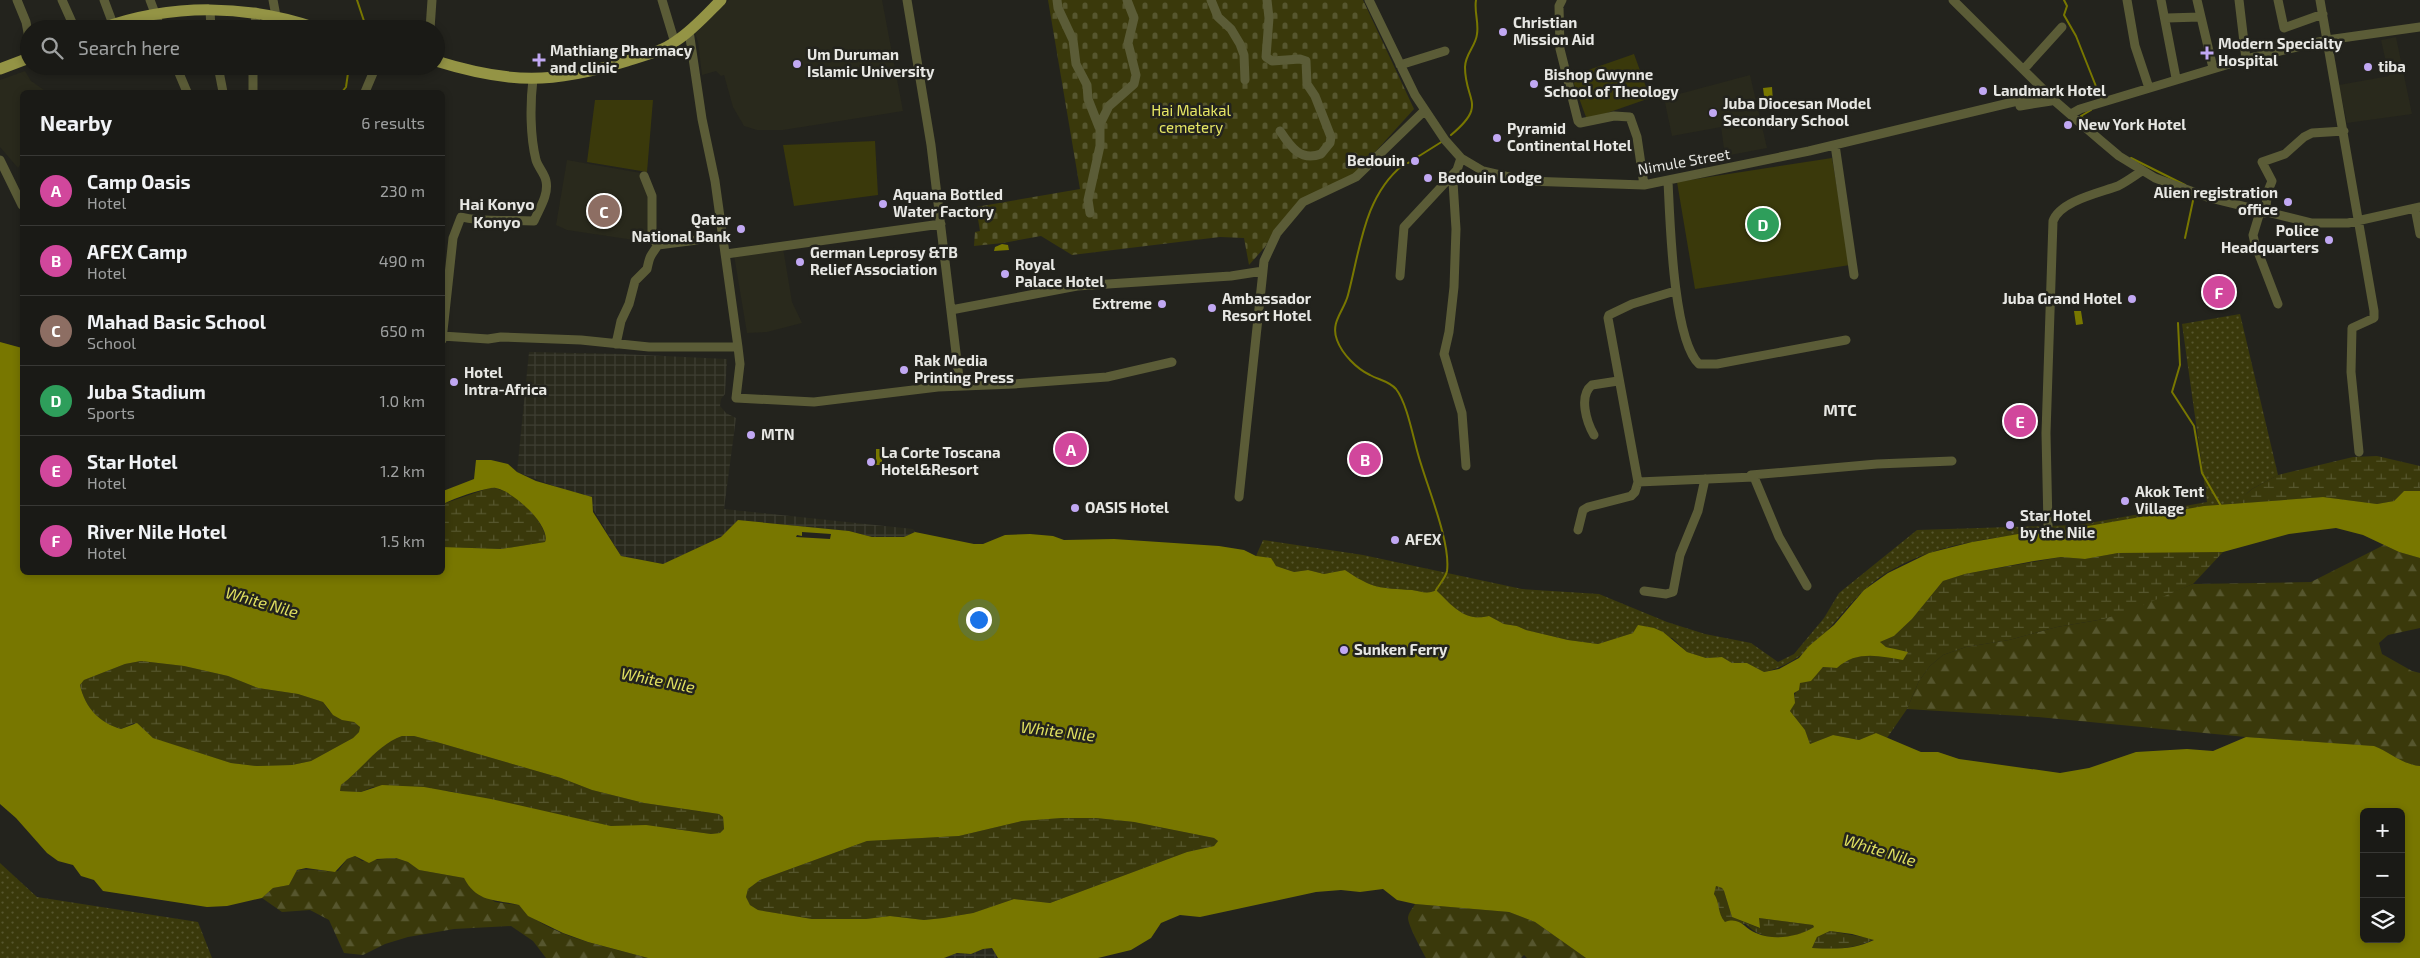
<!DOCTYPE html>
<html lang="en">
<head>
<meta charset="utf-8">
<style>
	body { margin:0; font-family:"Exo 2",sans-serif; background:#272723; color:#f1f3f6 }
	.controls { position:absolute; right:15px; bottom:15px; display:grid; overflow:hidden; border-radius:8px; box-shadow:0 2px 8px #0003 }
	.controls button { width:45px; height:45px; display:grid; place-items:center; padding:0; border:0; border-bottom:1px solid #383835; background:#1a1a16; color:#f1f3f6; font:25px sans-serif }
	.you { position:absolute; left:978px; top:619px; width:18px; height:18px; margin:-12px; border:4px solid #fff; border-radius:50%; background:#1a73e8; box-shadow:0 0 0 8px #1a73e833 }
	.badge { display:grid; place-items:center; width:32px; height:32px; border-radius:50%; background:#c1a8f3; color:#fff; font-size:16px; font-weight:700 }
	.pin { position:absolute; translate:-50% -50%; border:2px solid #fff; box-shadow:0 1px 5px #0006 }
	.list { margin:0; padding:0; list-style:none }
	h2 { display:flex; justify-content:space-between; align-items:center; height:65px; margin:0; padding:0 20px; font-size:21px }
	h2 small { font-size:16px; font-weight:400; color:#9fa1a1 }
	.list li { display:grid; grid-template-columns:32px 1fr auto; gap:15px; align-items:center; box-sizing:border-box; height:70px; padding:0 20px; border-top:1px solid #383835 }
	.list b { display:block; font-size:19px; white-space:nowrap }
	.list p { margin:0; font-size:16px; white-space:nowrap; color:#9fa1a1 }
	.list em { font-size:16px; font-style:normal; color:#9fa1a1 }
	.icon { flex:none; width:28px; height:28px; fill:none; stroke:currentColor; stroke-width:2; stroke-linecap:round; stroke-linejoin:round }
	.map { position:relative; flex:none; width:2420px; height:958px; overflow:hidden }
	.search { position:absolute; background:#1a1a16; box-shadow:0 2px 8px #0003; left:20px; top:20px; width:425px; height:55px; display:flex; align-items:center; gap:12px; box-sizing:border-box; padding:0 18px; border-radius:28px; color:#9fa1a1; font-size:19px }
	.panel { position:absolute; background:#1a1a16; box-shadow:0 2px 8px #0003; left:20px; top:90px; width:425px; height:485px; border-radius:8px }
	.map>svg:first-child { display:block }
	.built { fill:#29291c }
	.industrial { fill:url(#industrial-grid) }
	.grass { fill:url(#grass-dots) }
	.forest { fill:url(#forest-firs) }
	.wetland { fill:url(#wetland-marsh) }
	.cemetery { fill:url(#cemetery-stones) }
	.garden { fill:#3a390b }
	.water { fill:#787700; fill-rule:evenodd }
	.pier { fill:#23231d }
	.lines { fill:none; stroke-linecap:round; stroke-linejoin:round }
	.stream { stroke:#787700; stroke-width:2 }
	.minor { stroke:#5b5c37; stroke-width:9 }
	.major { stroke:#949445; stroke-width:11 }
	.poi-dot { fill:#c1a8f3; stroke:#23231d; stroke-width:2 }
	.labels { text-anchor:middle; stroke-width:5; stroke-linejoin:round; paint-order:stroke }
	.poi-label { font-size:15px; font-weight:bold; fill:#e7e7e3; stroke:#23231d; text-anchor:start }
	.park-label { font-size:15px; fill:#e5e564; stroke:#23231d }
	.street-label { font-size:15px; fill:#e7e7e3; stroke:#23231d }
	.neighbourhood-label { font-size:16px; font-weight:bold; fill:#e7e7e3; stroke:#23231d }
	.water-label { font-size:16px; font-style:italic; fill:#e1e160; stroke:#23231d }
</style>
</head>
<body>
<div class="map">
<svg width="2420" height="958" viewBox="0 0 2420 958">
	<defs>
		<pattern id="industrial-grid" width="8" height="8" patternUnits="userSpaceOnUse" patternTransform="scale(1.25)"><rect width="8" height="8" fill="#29291c"/><path d="M0 4h8M4 0v8" fill="none" stroke="#3e3e32"/></pattern>
		<pattern id="grass-dots" width="8" height="8" patternUnits="userSpaceOnUse" patternTransform="scale(1.25)"><rect width="8" height="8" fill="#3a390b"/><path d="M2 2h.1M6 6h.1" fill="none" stroke="#56562e" stroke-width="1.8" stroke-linecap="round"/></pattern>
		<pattern id="forest-firs" width="22" height="20" patternUnits="userSpaceOnUse" patternTransform="scale(1.25)"><rect width="22" height="20" fill="#3a390b"/><path d="M5 1l3.5 6h-7zM16 11l3.5 6h-7z" fill="#56562e"/></pattern>
		<pattern id="wetland-marsh" width="20" height="14" patternUnits="userSpaceOnUse" patternTransform="scale(1.25)"><rect width="20" height="14" fill="#3a390b"/><path d="M1 5h8M5 5V1M11 12h8M15 12V8" fill="none" stroke="#56562e"/></pattern>
		<pattern id="cemetery-stones" width="16" height="16" patternUnits="userSpaceOnUse" patternTransform="scale(1.25)"><rect width="16" height="16" fill="#3a390b"/><path d="M2 7V4a2 2 0 0 1 4 0v3zM10 15v-3a2 2 0 0 1 4 0v3z" fill="#56562e"/></pattern>
	</defs>
	<rect width="100%" height="100%" fill="#23231d"/>
	<path class="built" d="M729,0H882L903,111L783,130H757L744,126L733,107L724,75L721,76L716,71L702,75L698,42L695,33Z
		M2396,37L2412,114L2347,123L2339,85L2389,76L2381,40Z
		M25,71L31,81L47,92H22V162L18,168L0,147V80Z
		M1750,75L1767,148L1725,156L1721,127L1672,136L1664,98Z
		M567,160L641,173L650,197L647,242L567,230L556,225Z
		M783,248L792,302L802,323L767,332L747,333L734,255Z"/>
	<path class="industrial" d="M529,352L621,354L727,359L725,394L721,399L720,406L726,413L736,418L724,509L913,529L915,532L904,537H872L849,531L738,520L721,537L664,564L621,556L584,494L570,492L517,472Z
		M993,948L998,958H944L957,953L971,954L983,949Z"/>
	<path class="grass" d="M2240,314L2278,475C2270,480 2260,484 2252,489C2246,493 2241,502 2234,504C2226,507 2198,507 2186,510C2148,517 2109,525 2070,529C2023,534 1975,538 1929,553C1906,561 1881,574 1864,590C1831,622 1812,661 1764,672L1747,663H1732L1722,657L1706,658L1687,652L1672,638L1633,633L1598,644L1568,640L1526,630L1517,626L1504,624L1489,616C1464,622 1453,606 1436,590C1427,595 1421,591 1412,590C1380,588 1373,589 1345,570L1324,574L1308,570L1294,572L1276,566L1256,556L1263,540L1363,555L1522,589L1599,594L1667,622L1705,634L1751,643L1778,662L1794,654L1824,618L1839,593L1917,530L2078,525L2207,502L2182,324Z
		M0,863L37,897L198,922L212,958H0Z"/>
	<path class="forest" d="M2384,545L2399,552L2420,558V628L2388,635L2379,643L2382,654L2412,671L2420,673V766C2401,764 2390,752 2373,746L2246,737L2038,717L1907,709L1919,681L1930,666L1943,655L1966,647L2009,640L2057,627L2104,619L2193,584L2311,582Z
		M355,856L362,861L396,858L408,862L419,870L464,878L495,902L519,905C544,936 610,947 648,958H546L533,941L511,926L454,929L408,937L385,944L363,955L344,953L329,920L310,910L282,912L262,898L273,888L289,885L296,871C311,867 324,873 338,871L347,859Z
		M1415,904L1509,912L1535,922L1586,958H1527L1524,955L1521,958H1426C1422,951 1408,925 1408,918C1408,913 1413,908 1415,904Z"/>
	<path class="wetland" d="M2377,456L2420,466V491H2404L2394,501L2377,504L2322,497L2235,504L2252,489L2278,475L2353,457Z
		M492,487C501,490 511,493 519,499C528,506 549,531 545,542L501,549L443,547V504Z
		M2157,551L2223,552L2193,584L2134,609L2104,619L2057,627L2009,640L1966,647L1943,655L1930,666L1919,681L1907,709L1887,738L1876,733L1859,740L1833,735L1810,744L1805,730L1790,711C1796,702 1793,693 1799,684C1805,677 1815,677 1823,667L1837,668L1845,660L1893,648L1886,647L1880,642L1894,636L1912,619L1943,581L1965,574L2061,557L2085,559L2118,553Z
		M141,661L184,666L228,676L258,688L298,694L323,702L329,711L354,722L360,727L359,732L353,738L311,761L292,765L257,766L231,763L161,741L153,738L134,723L121,729C100,723 85,708 80,685L84,680L125,664Z
		M402,736H414L440,743L561,778L592,790L644,803L719,814L723,817L724,829L720,833L711,834L669,828L611,826L449,791L373,787L361,792L340,791L341,785C362,770 377,745 402,736Z
		M1062,818H1096L1134,822L1214,838L1218,841L1214,846L1187,852L1050,903L1014,899L973,913L943,918L924,920L890,916L866,919H812L758,910L750,905L746,897L748,889L760,880L867,841L959,836L1022,821Z
		M1716,886L1722,888L1724,891L1732,917L1759,928V918L1813,925L1814,927C1793,940 1763,943 1746,924L1725,922C1718,915 1711,896 1716,886Z
		M1830,931L1874,939C1853,950 1835,949 1812,948L1817,937Z"/>
	<path class="cemetery" d="M1048,0H1363L1414,109L1357,172L1295,206L1278,225L1265,247L1249,265L1244,238L1220,237L1072,255L1041,236L1003,243L974,246L975,232L980,231L976,207L1080,189Z"/>
	<path class="garden" d="M1634,54L1650,98L1587,120L1571,76Z
		M595,100H653L647,172L587,162Z
		M875,141L878,195L794,206L783,145Z
		M1832,158L1850,265L1695,289L1677,182Z"/>
	<path class="water" d="M1772,87L1773,102L1765,103L1763,88Z
		M1002,244L1008,245L1009,250L994,251L995,247Z
		M2074,311H2081L2083,324L2076,325Z
		M0,342L22,348V572H442L443,547L501,549L545,542C552,526 508,485 491,488C476,491 457,497 443,504V491L474,479L476,460H491L508,464L517,472L536,481L592,497L593,512L621,556L663,564L721,537L738,520L849,531L872,537H904L915,532L974,544H983L1005,535L1030,534L1053,536L1064,540L1114,539L1219,546L1244,550L1256,556L1271,558L1276,566L1294,572L1308,570L1324,574L1345,570C1373,589 1380,588 1412,590C1421,591 1427,595 1436,590C1453,606 1464,622 1489,616L1504,624L1517,626L1526,630L1568,640L1598,644L1633,633L1638,625L1654,628L1663,632L1687,652L1706,658L1722,657L1732,663H1747L1764,672L1779,669L1799,658L1809,646L1834,625L1864,590L1888,573L1929,553L1972,542L2024,533L2071,529L2204,506L2323,497L2377,504L2394,501L2404,491H2420V558L2399,552L2363,535L2336,528L2289,534L2223,552L2118,553L2085,559L2061,557L2034,561L1965,574L1943,581L1912,619L1894,636L1880,642L1886,647L1908,652L1903,660C1880,656 1856,650 1837,668L1823,667L1811,681L1800,683L1799,690L1794,693L1795,703L1790,711L1805,730L1810,744L1833,735L1859,740L1876,733L1921,752H1938L1959,759L2060,773L2089,768L2136,752L2187,749L2213,751L2246,737L2374,746C2390,752 2401,764 2420,766V958H1586L1535,922L1509,912L1415,904L1397,900L1383,889L1360,892L1341,890L1316,892L1200,917L1180,915L1161,923L1151,938L1131,950L1098,958H998L992,948L983,949L971,954L957,953L944,958H648L588,942L563,933L528,916L519,905C495,899 477,903 464,878L419,870L408,862L396,858L377,859L369,863L355,856L347,859L335,872L306,868L297,870L289,885L273,888L262,898L227,906L207,907L103,891L94,880L81,876L73,865L58,861L47,853L16,818L0,804ZM141,661L184,666L228,676L258,688L298,694L323,702L333,715L342,720L354,722L360,727L359,732L353,738L311,761L292,765L257,766L231,763L153,738L137,723L121,729C100,723 85,708 80,685L84,680L125,664ZM402,736H414L440,743L561,778L592,790L644,803L719,814L723,817L724,829L720,833L711,834L646,825L611,826L491,799L424,787L382,785L361,792L340,791L341,785C362,770 377,745 402,736ZM2364,812H2401V939H2364ZM1062,818H1096L1134,822L1214,838L1218,841L1214,846L1187,852L1050,903L1014,899L973,913L943,918L924,920L890,916L866,919H812L758,910L750,905L746,897L748,889L760,880L867,841L959,836L1022,821ZM1716,886L1722,888L1724,891L1732,917L1760,928L1759,918L1813,925L1814,927C1798,937 1774,941 1756,933C1745,929 1740,916 1725,922C1717,913 1720,902 1714,894ZM1830,931L1852,934L1874,940C1853,950 1835,949 1812,948L1817,937Z
		M876,449H882V465H876Z"/>
	<path class="pier" d="M802,532L831,534L830,539L796,537L797,535L802,536Z"/>
	<g class="lines">
		<path class="stream" d="M357,0L365,24L361,27
			M2064,0L2067,6L2064,15L2076,36L2101,99
			M342,92L346,87L349,66
			M2088,124L2081,116L2091,110
			M1451,135C1488,104 1465,102 1465,67C1465,54 1476,46 1477,34C1479,22 1474,12 1476,0
			M2131,158L2185,185
			M1408,163L1443,141
			M1403,165C1364,196 1360,250 1348,295C1344,311 1330,322 1337,340C1342,354 1357,369 1370,375C1379,380 1389,381 1396,389C1407,403 1413,437 1418,454C1426,484 1451,542 1447,571C1446,577 1439,585 1436,590
			M2185,238L2194,196
			M2178,323L2180,365L2172,392L2194,426L2202,473L2221,506"/>
		<path class="minor" d="M17,0L26,22L29,38
			M62,0L75,29
			M104,0L113,24
			M150,0L161,29
			M273,0L276,16
			M662,0L675,43
			M907,0L931,145L960,386
			M1057,0L1058,8L1073,40L1076,64L1087,85L1088,99L1099,127
			M1211,0L1218,17L1231,29L1240,44L1244,55L1245,80
			M1267,0L1269,18L1266,57L1272,61L1300,59L1306,61L1307,84L1315,96L1331,137L1330,143L1321,154C1300,162 1290,146 1280,131
			M1369,0L1415,95L1445,140L1461,158L1483,171L1527,181L1644,185L1809,151L2030,98L2050,96
			M1562,0L1559,6L1560,49L1578,121L1580,123L1614,116L1630,117L1637,137L1644,185
			M1953,0L2056,102L2100,140L2119,156L2155,178L2210,198L2312,223H2348L2420,207
			M2127,0L2135,46L2149,88
			M2161,0L2176,78
			M2197,0L2213,68
			M2239,0L2246,59
			M2278,0L2284,28L2323,14
			M2320,0L2374,311V318L2352,328L2351,372L2359,452
			M210,10L211,29
			M2167,18L2200,17
			M255,29L256,12
			M430,29L432,0
			M689,31L702,119L715,181L738,347L740,364L736,398L814,402L938,387L1014,384L1107,377L1172,362
			M1400,65L1445,51
			M176,66L187,92
			M218,66L223,92
			M2024,69L2062,27
			M253,92V66
			M365,92L376,66
			M2020,106L2051,101
			M2071,114L2080,109L2246,59L2327,40L2420,27
			M1835,145L1854,275
			M1461,158L1453,182L1456,229L1454,287L1449,332L1444,354L1462,413L1466,466
			M0,160L22,205
			M644,176L652,196V238L658,245
			M1668,181C1670,220 1673,340 1699,364H1717L1846,340
			M2415,208L2420,234
			M2260,212L2253,235L2255,244L2278,304
			M1090,213L1088,200L1100,146V124L1109,106L1134,84L1136,75L1128,43L1134,18L1127,0
			M2265,213L2268,191L2272,181L2262,162L2285,154L2304,137L2312,133L2344,131
			M726,254L941,224
			M1400,276L1404,227L1456,171
			M1675,291L1632,304L1609,315L1608,318L1638,482L1754,477L1779,537L1807,586
			M951,310L1077,286L1231,276L1263,271
			M442,336L488,339L501,337L581,340L649,347H738
			M442,340L453,238L461,217C485,223 509,219 534,221C539,209 549,195 546,181C545,174 538,167 536,160C530,136 530,104 533,79
			M616,344L621,321L629,304L635,281L647,269C650,255 650,257 658,245L697,240
			M1594,435C1587,423 1578,396 1592,385L1618,381
			M1751,475L1877,464L1952,461
			M1239,497L1263,271L1264,261L1277,233L1303,202L1356,177L1424,111
			M2048,526L2046,433L2053,221C2060,201 2099,193 2118,186C2126,182 2134,176 2142,171
			M1578,530L1583,510L1588,507L1631,496L1635,492L1638,482
			M1644,591L1666,594L1673,592L1680,555L1698,511L1705,479"/>
		<path class="major" d="M100,29C171,3 248,4 319,29
			M436,61C510,84 553,84 627,61C643,56 663,51 676,41C693,30 707,14 721,0
			M0,69L29,58"/>
	</g>
	<g class="poi-dot">
		<circle cx="1503" cy="32" r="5"/>
		<path d="M2204.5 45.5h5v5h5v5h-5v5h-5v-5h-5v-5h5z"/>
		<path d="M536.5 52.5h5v5h5v5h-5v5h-5v-5h-5v-5h5z"/>
		<circle cx="797" cy="64" r="5"/>
		<circle cx="2368" cy="67" r="5"/>
		<circle cx="1534" cy="84" r="5"/>
		<circle cx="1983" cy="91" r="5"/>
		<circle cx="1713" cy="113" r="5"/>
		<circle cx="2068" cy="125" r="5"/>
		<circle cx="1497" cy="138" r="5"/>
		<circle cx="1415" cy="161" r="5"/>
		<circle cx="1428" cy="178" r="5"/>
		<circle cx="2288" cy="202" r="5"/>
		<circle cx="883" cy="204" r="5"/>
		<circle cx="741" cy="229" r="5"/>
		<circle cx="2329" cy="240" r="5"/>
		<circle cx="800" cy="262" r="5"/>
		<circle cx="1005" cy="274" r="5"/>
		<circle cx="2132" cy="299" r="5"/>
		<circle cx="1162" cy="304" r="5"/>
		<circle cx="1212" cy="308" r="5"/>
		<circle cx="904" cy="370" r="5"/>
		<circle cx="454" cy="382" r="5"/>
		<circle cx="751" cy="435" r="5"/>
		<circle cx="871" cy="462" r="5"/>
		<circle cx="2125" cy="501" r="5"/>
		<circle cx="1075" cy="508" r="5"/>
		<circle cx="2010" cy="525" r="5"/>
		<circle cx="1395" cy="540" r="5"/>
		<circle cx="1344" cy="650" r="5"/>
	</g>
	<g class="labels">
		<g class="poi-label">
			<text x="1513" y="28">Christian<tspan x="1513" dy="17">Mission Aid</tspan></text>
			<text x="2218" y="49">Modern Specialty<tspan x="2218" dy="17">Hospital</tspan></text>
			<text x="550" y="56">Mathiang Pharmacy<tspan x="550" dy="17">and clinic</tspan></text>
			<text x="807" y="60">Um Duruman<tspan x="807" dy="17">Islamic University</tspan></text>
			<text x="2378" y="72">tiba</text>
			<text x="1544" y="80">Bishop Gwynne<tspan x="1544" dy="17">School of Theology</tspan></text>
			<text x="1993" y="96">Landmark Hotel</text>
			<text x="1723" y="109">Juba Diocesan Model<tspan x="1723" dy="17">Secondary School</tspan></text>
			<text x="2078" y="130">New York Hotel</text>
			<text x="1507" y="134">Pyramid<tspan x="1507" dy="17">Continental Hotel</tspan></text>
			<text x="1405" y="166" text-anchor="end">Bedouin</text>
			<text x="1438" y="183">Bedouin Lodge</text>
			<text x="2278" y="198" text-anchor="end">Alien registration<tspan x="2278" dy="17">office</tspan></text>
			<text x="893" y="200">Aquana Bottled<tspan x="893" dy="17">Water Factory</tspan></text>
			<text x="731" y="225" text-anchor="end">Qatar<tspan x="731" dy="17">National Bank</tspan></text>
			<text x="2319" y="236" text-anchor="end">Police<tspan x="2319" dy="17">Headquarters</tspan></text>
			<text x="810" y="258">German Leprosy &amp;TB<tspan x="810" dy="17">Relief Association</tspan></text>
			<text x="1015" y="270">Royal<tspan x="1015" dy="17">Palace Hotel</tspan></text>
			<text x="1222" y="304">Ambassador<tspan x="1222" dy="17">Resort Hotel</tspan></text>
			<text x="2122" y="304" text-anchor="end">Juba Grand Hotel</text>
			<text x="1152" y="309" text-anchor="end">Extreme</text>
			<text x="914" y="366">Rak Media<tspan x="914" dy="17">Printing Press</tspan></text>
			<text x="464" y="378">Hotel<tspan x="464" dy="17">Intra-Africa</tspan></text>
			<text x="761" y="440">MTN</text>
			<text x="881" y="458">La Corte Toscana<tspan x="881" dy="17">Hotel&amp;Resort</tspan></text>
			<text x="2135" y="497">Akok Tent<tspan x="2135" dy="17">Village</tspan></text>
			<text x="1085" y="513">OASIS Hotel</text>
			<text x="2020" y="521">Star Hotel<tspan x="2020" dy="17">by the Nile</tspan></text>
			<text x="1405" y="545">AFEX</text>
			<text x="1354" y="655">Sunken Ferry</text>
		</g>
		<g class="park-label">
			<text x="1191" y="116">Hai Malakal<tspan x="1191" dy="17">cemetery</tspan></text>
		</g>
		<g class="street-label">
			<text transform="translate(1684 162) rotate(-10)" y="5">Nimule Street</text>
		</g>
		<g class="neighbourhood-label">
			<text x="497" y="210">Hai Konyo<tspan x="497" dy="18">Konyo</tspan></text>
			<text x="1840" y="416">MTC</text>
		</g>
		<g class="water-label">
			<text transform="translate(262 602) rotate(16)" y="6">White Nile</text>
			<text transform="translate(658 680) rotate(11)" y="6">White Nile</text>
			<text transform="translate(1058 731) rotate(7)" y="6">White Nile</text>
			<text transform="translate(1880 850) rotate(17)" y="6">White Nile</text>
		</g>
	</g>
</svg>
<div class="controls">
<button>+</button>
<button>−</button>
<button><svg class="icon" aria-label="layers" viewBox="0 0 24 24"><path d="M12 4l9 5-9 5-9-5zM3 14l9 5 9-5"/></svg></button>
</div>
<div class="you"></div>
<div class="pin badge" style="left:1071px;top:449px;background:#d1479c">A</div>
<div class="pin badge" style="left:1365px;top:459px;background:#d1479c">B</div>
<div class="pin badge" style="left:604px;top:211px;background:#8d6e63">C</div>
<div class="pin badge" style="left:1763px;top:224px;background:#2e9e5b">D</div>
<div class="pin badge" style="left:2020px;top:421px;background:#d1479c">E</div>
<div class="pin badge" style="left:2219px;top:292px;background:#d1479c">F</div>
<div class="search"><svg class="icon" aria-label="search" viewBox="0 0 24 24"><circle cx="10" cy="10" r="6"/><path d="M15 15l6 6"/></svg>Search here</div>
<section class="panel">
<h2>Nearby<small>6 results</small></h2>
<ul class="list">
<li><span class="badge" style="background:#d1479c">A</span><div><b>Camp Oasis</b><p>Hotel</p></div><em>230 m</em></li>
<li><span class="badge" style="background:#d1479c">B</span><div><b>AFEX Camp</b><p>Hotel</p></div><em>490 m</em></li>
<li><span class="badge" style="background:#8d6e63">C</span><div><b>Mahad Basic School</b><p>School</p></div><em>650 m</em></li>
<li><span class="badge" style="background:#2e9e5b">D</span><div><b>Juba Stadium</b><p>Sports</p></div><em>1.0 km</em></li>
<li><span class="badge" style="background:#d1479c">E</span><div><b>Star Hotel</b><p>Hotel</p></div><em>1.2 km</em></li>
<li><span class="badge" style="background:#d1479c">F</span><div><b>River Nile Hotel</b><p>Hotel</p></div><em>1.5 km</em></li>
</ul>
</section>
</div>
</body>
</html>
